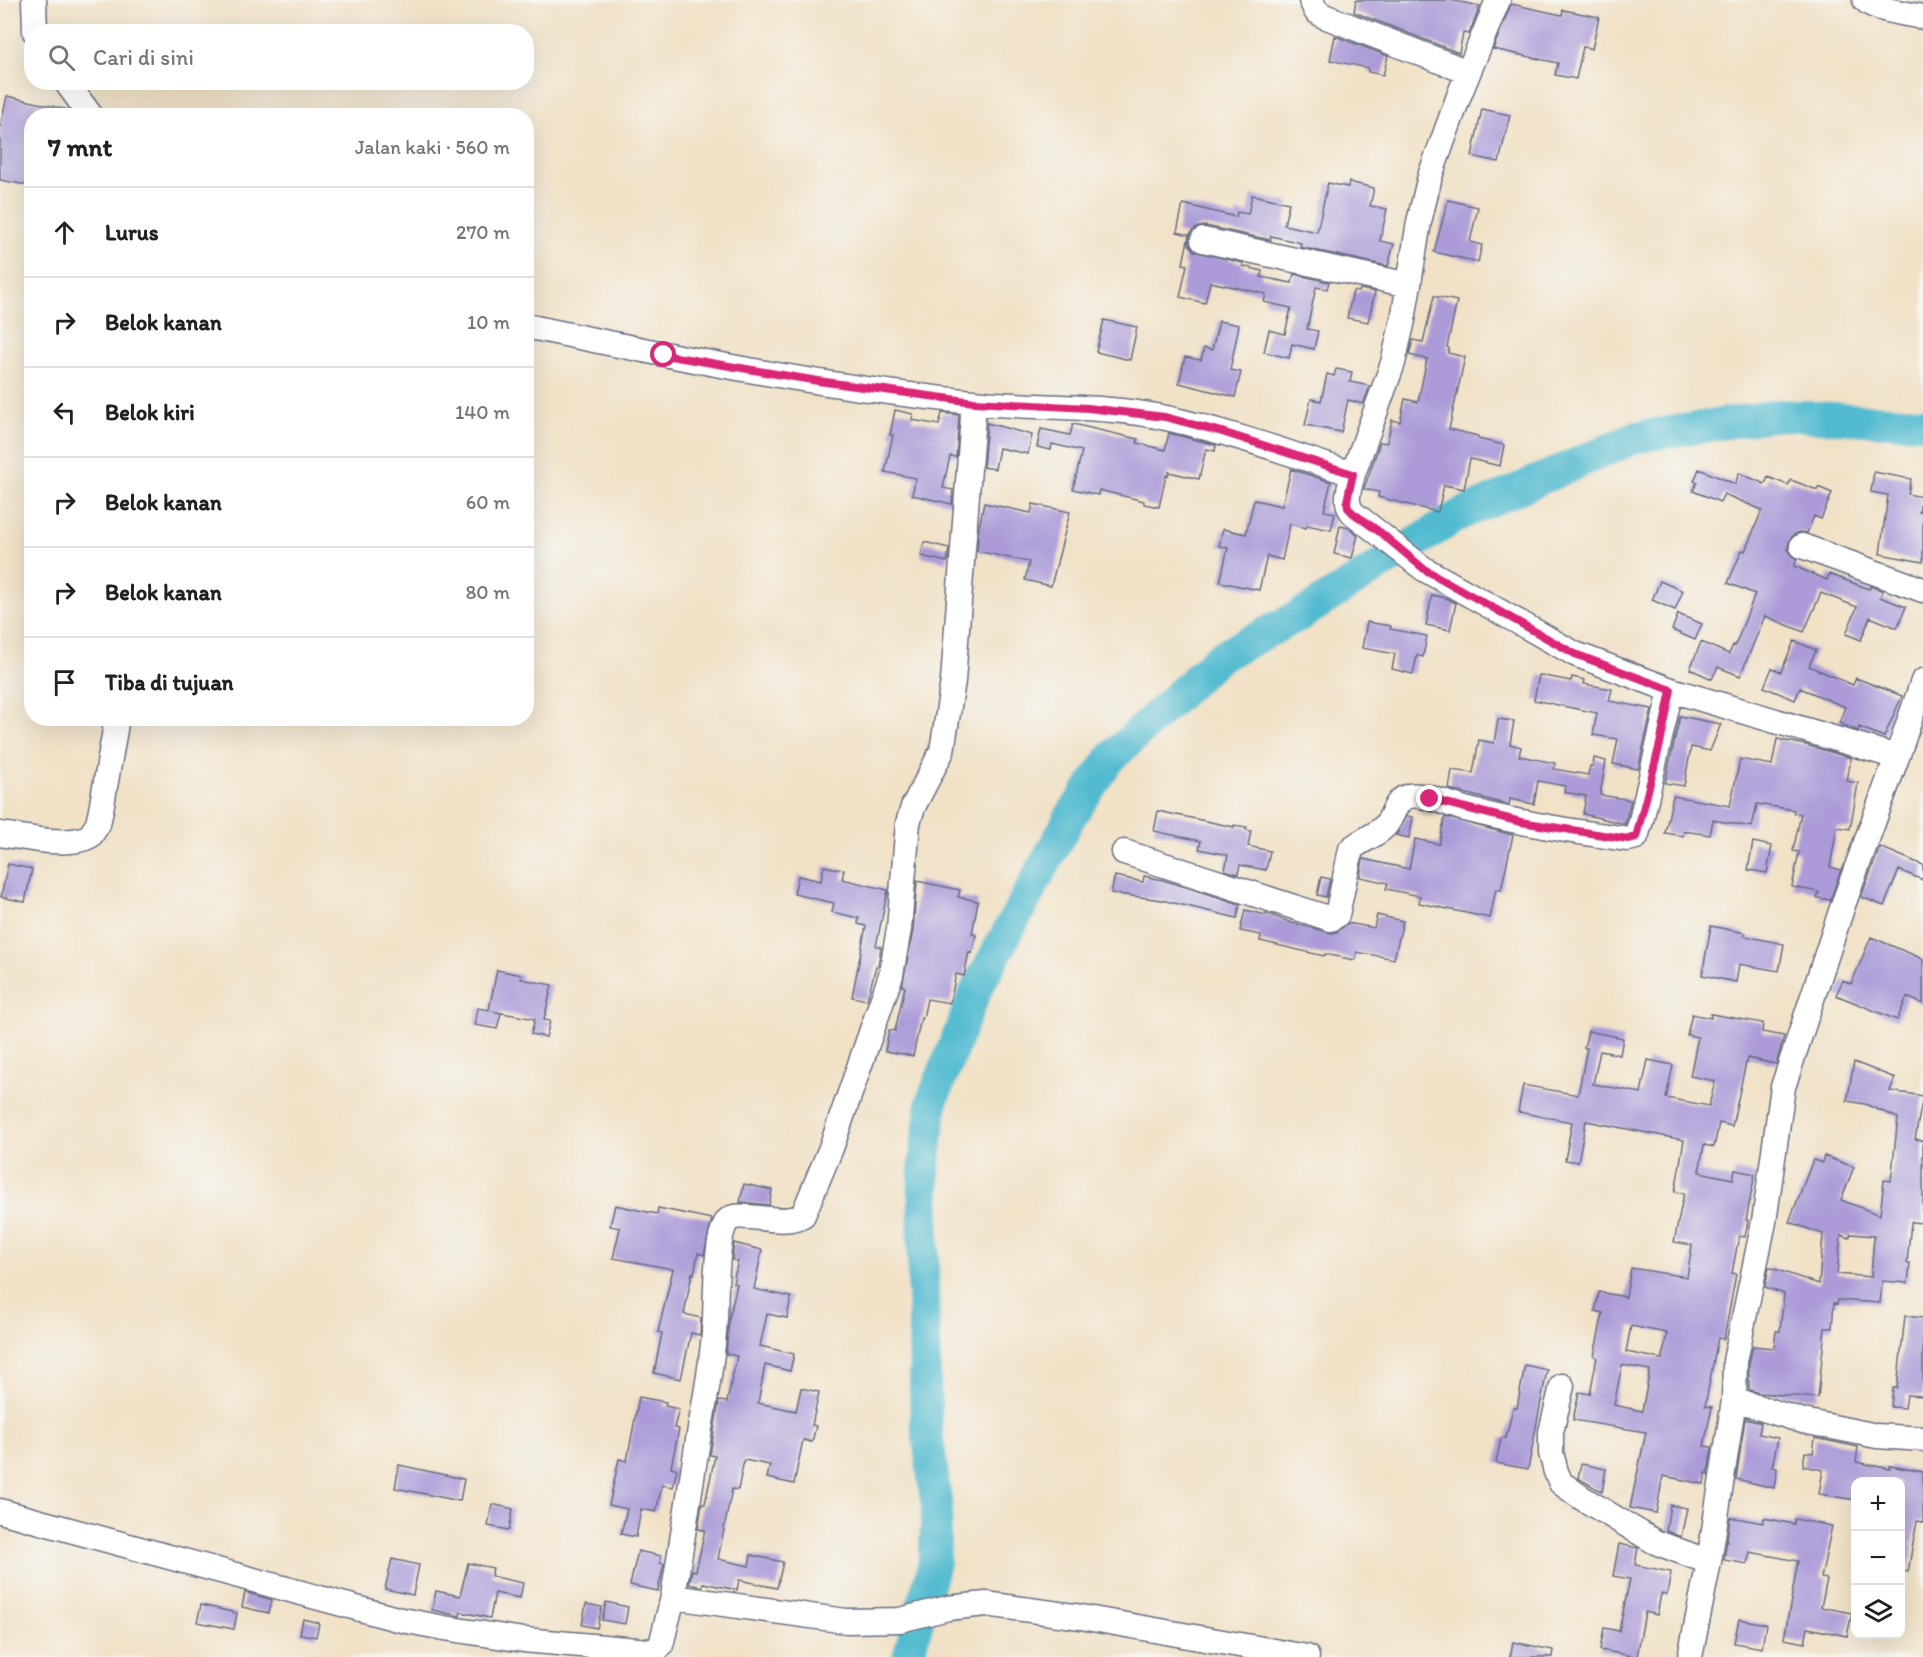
<!DOCTYPE html>
<html lang="id">
<head>
<meta charset="utf-8">
<style>
	body { margin:0; font-family:Itim,sans-serif; background:#f6f6f6; color:#202124 }
	.controls { position:absolute; right:18px; bottom:18px; display:grid; overflow:hidden; border-radius:12px; box-shadow:0 6px 24px #0002 }
	.controls button { width:54px; height:54px; display:grid; place-items:center; padding:0; border:0; border-bottom:2px solid #e0e0e0; background:#fff; color:#202124; font:30px sans-serif }
	.stop { position:absolute; width:18px; height:18px; margin:-14px; border:4px solid #db2777; border-radius:50%; background:#fff }
	.stop.end { background:#db2777; border-color:#fff; box-shadow:0 2px 6px #0008 }
	.list { margin:0; padding:0; list-style:none }
	h2 { display:flex; justify-content:space-between; align-items:center; height:78px; margin:0; padding:0 24px; font-size:26px }
	h2 small { font-size:20px; font-weight:400; color:#757577 }
	.list li { display:grid; grid-template-columns:39px 1fr auto; gap:18px; align-items:center; box-sizing:border-box; height:90px; padding:0 24px; border-top:2px solid #e0e0e0 }
	.list b { display:block; font-size:22px; white-space:nowrap }
	.list em { font-size:20px; font-style:normal; color:#757577 }
	.icon { flex:none; width:33px; height:33px; fill:none; stroke:currentColor; stroke-width:2; stroke-linecap:round; stroke-linejoin:round }
	.map { position:relative; flex:none; width:1923px; height:1657px; overflow:hidden }
	.search { position:absolute; background:#fff; box-shadow:0 6px 24px #0002; left:24px; top:24px; width:510px; height:66px; display:flex; align-items:center; gap:15px; box-sizing:border-box; padding:0 21px; border-radius:24px; color:#757577; font-size:22px }
	.panel { position:absolute; background:#fff; box-shadow:0 6px 24px #0002; left:24px; top:108px; width:510px; height:618px; border-radius:24px }
	.map>svg:first-child { display:block }
	.lines { fill:none; stroke-linecap:round; stroke-linejoin:round }
	.river { stroke:#53bbd0; stroke-width:32 }
	.building { fill:#ac9bd8; fill-rule:evenodd }
	.minor-casing { stroke:#666d82; stroke-width:27 }
	.minor { stroke:#fff; stroke-width:24 }
	.route { stroke:#db2777; stroke-width:8 }
</style>
</head>
<body>
<div class="map">
<svg width="1923" height="1657" viewBox="0 0 1923 1657">
	<rect width="100%" height="100%" fill="#f6f6f2"/>
	<filter id="ink" filterUnits="userSpaceOnUse"><feTurbulence type="fractalNoise" baseFrequency=".0167" numOctaves="2"/><feDisplacementMap in="SourceGraphic" scale="12" xChannelSelector="R" yChannelSelector="G"/><feConvolveMatrix kernelMatrix="1 2 1 2 8 2 1 2 1" color-interpolation-filters="sRGB"/></filter>
	<filter id="wash" filterUnits="userSpaceOnUse"><feTurbulence type="fractalNoise" baseFrequency=".008" numOctaves="4" result="noise"/><feDisplacementMap in="SourceGraphic" scale="24" xChannelSelector="R" yChannelSelector="G"/><feGaussianBlur stdDeviation="1.35" result="paint"/><feColorMatrix in="noise" values="0 0 0 0 0 0 0 0 0 0 0 0 0 0 0 0 0 1.4 0 .05"/><feComposite in="paint" operator="in"/></filter>
	<g filter="url(#wash)">
		<rect width="100%" height="100%" fill="#f1e1c6"/>
		<g class="lines">
			<path class="river" d="M908,1657L934,1563L937,1509L926,1423L923,1287L924,1167L932,1101L976,990L1070,817L1111,758L1218,658L1304,613L1461,514L1637,437L1779,415L1923,423"/>
		</g>
		<g id="blocks">
			<path class="building" d="M1356,0H1450L1480,6L1469,34L1463,33L1459,53L1354,12Z
				M1511,4L1562,15L1563,10L1599,17L1592,49L1583,47L1576,79L1555,75L1558,63L1493,49Z
				M1335,36L1388,56L1383,75L1368,72V68L1330,60Z
				M7,96L69,110L68,116H32V186L0,180V128Z
				M1482,109L1510,115L1499,162L1472,156Z
				M1349,182L1374,188L1370,206L1387,209L1380,241L1394,244L1388,266L1300,247L1301,243L1271,236L1270,240L1206,226L1198,227L1192,231L1189,236V244L1194,251L1243,263V266L1262,271L1261,277L1292,283L1294,274L1329,282L1327,289L1316,287L1307,329L1318,331L1314,349L1292,344L1289,358L1264,352L1269,330L1285,334L1291,308L1264,302L1266,294L1210,282L1205,303L1180,297L1187,265L1183,264L1189,235L1177,232L1183,204L1236,217L1237,212L1248,214L1252,195L1289,203L1284,225L1317,232L1328,183L1348,187Z
				M1448,200L1478,207L1470,242L1482,245L1478,262L1434,252Z
				M1360,289L1375,292L1368,322L1347,318L1353,291L1359,292Z
				M1434,296L1457,301L1447,347L1449,348L1448,353L1465,357L1449,429L1478,436V439L1504,445L1500,466L1470,459L1464,489L1444,485L1438,512L1378,497L1379,492L1364,489L1380,442L1387,443L1392,420L1400,422L1405,399L1418,402L1427,359L1409,355L1413,340L1423,342Z
				M1104,320L1137,327L1130,360L1096,352Z
				M1219,321L1239,325L1230,370L1241,372L1235,397L1179,383L1185,357L1201,360L1204,348L1212,350Z
				M1336,369L1352,372L1350,382L1370,386L1363,404L1348,400L1341,432L1305,425L1311,399L1321,401L1327,374L1334,376Z
				M895,410L913,414L912,420L939,425L942,413L959,415L956,457L950,456L943,488L953,490L952,504L912,495L916,478L885,472L893,435H890Z
				M987,423L1032,435L1028,454L999,448L995,469L983,467Z
				M1073,424L1138,439L1137,443L1165,450L1169,433L1216,445L1215,451L1206,449L1199,479L1169,472L1168,476L1166,475L1159,507L1144,504V501L1099,490L1098,495L1073,489L1082,451L1052,444L1051,450L1037,447L1041,429L1070,435Z
				M1291,469L1331,482L1324,511L1335,513L1331,530L1307,525L1306,528L1290,524L1282,560L1267,556L1259,590L1220,582L1228,548L1219,546L1223,529L1246,534L1254,500L1282,506Z
				M1699,469L1735,484L1739,473L1765,484L1768,477L1788,485L1791,480L1817,490L1818,487L1832,493L1821,519L1814,516L1807,533L1799,532L1793,535L1789,541L1788,549L1791,555L1797,559L1794,566L1827,580L1829,574L1869,589L1871,586L1883,591L1880,597L1906,607L1897,628L1870,617L1861,640L1846,634L1857,607L1821,593L1804,632L1765,616L1740,676L1718,667L1712,679L1690,669L1701,642L1729,654L1733,645L1735,646L1755,594L1728,583L1742,550L1745,551L1762,510L1724,494L1720,502L1693,491L1697,482L1694,481Z
				M1874,472L1911,479L1908,494L1922,497L1919,512L1923,513V562L1880,554L1888,495L1871,492Z
				M984,503L1031,513L1033,504L1070,512L1051,586L1025,580L1029,562L977,551L979,527Z
				M1340,526L1349,528L1358,535L1352,558L1334,554Z
				M924,542L949,548L947,562L921,556Z
				M1660,581L1683,591L1675,610L1652,600Z
				M1432,595L1446,598L1456,603L1450,630L1426,625Z
				M1678,614L1702,624L1695,640L1672,630Z
				M1367,622L1391,626L1390,629L1427,636L1423,657L1417,655L1413,674L1392,669L1395,654L1362,648Z
				M1794,641L1816,650L1809,666L1853,685L1856,678L1902,696L1884,737L1859,727L1858,731L1839,723L1845,707L1800,688L1795,700L1764,687L1772,668L1781,672Z
				M1539,675L1571,681L1572,677L1585,680L1584,684L1612,689L1609,701L1652,709L1638,769L1613,764L1618,739L1593,735L1597,713L1534,700Z
				M1680,716L1721,724L1710,751L1691,747L1684,786L1665,783Z
				M1498,719L1514,721L1510,744L1521,747L1519,756L1555,763L1554,769L1588,775L1590,766H1593L1594,758L1606,761L1600,795L1631,800L1625,824L1583,814L1586,796L1564,792L1565,786L1538,781L1534,804L1510,799L1509,805L1449,789L1452,770L1473,773L1479,740L1494,743Z
				M1777,739L1806,745L1851,758L1847,781L1858,783L1854,807L1850,829L1837,827L1830,867L1841,870L1830,900L1817,898L1819,892L1792,887L1799,852L1793,851L1801,814L1794,813V810L1757,804L1752,827L1713,820L1710,835L1684,831L1683,836L1665,833L1673,796L1730,806L1740,759L1772,765Z
				M1158,811L1234,827V825L1247,827L1246,830L1251,831L1248,846L1270,851L1266,870L1240,865L1238,874L1225,870L1228,855L1199,849L1201,841L1154,831Z
				M1407,816L1413,817L1409,838L1396,835Z
				M1445,817L1513,835L1501,890L1496,889L1490,918L1419,903L1420,896L1386,889L1388,883L1360,877L1363,859L1409,869L1415,839L1439,844Z
				M1753,842L1772,846L1767,873L1748,870Z
				M1880,847L1923,865V880L1899,870L1884,906L1861,897Z
				M8,864L32,869L25,902L1,897Z
				M824,866L844,870L842,879L888,890L876,946L881,947L878,966H876L867,1000L852,997L866,926L858,924L859,918L832,912L834,903L794,894L798,876L821,881Z
				M1115,876L1143,882L1144,876L1163,880L1240,904L1237,918L1162,900L1111,893Z
				M1321,877L1330,879L1326,897L1317,895Z
				M917,881L960,890L958,897L978,901L972,934L976,935L972,953L969,952L964,976L956,974L950,1003L927,999L923,1018H921L913,1056L885,1051L889,1030L895,1031L905,987L902,986L913,931Z
				M1245,910L1266,915V913L1292,923L1332,933L1337,932L1348,923L1374,928L1377,915L1403,921L1394,959L1357,952L1355,960L1325,954L1324,956L1260,941L1261,935L1240,931Z
				M1711,926L1745,933L1744,936L1784,944L1779,971L1739,964L1736,982L1702,975Z
				M1871,937L1923,959V1004L1907,997L1897,1020L1836,995L1843,980L1851,984Z
				M497,970L522,975L521,979L552,985L544,1020L550,1021L546,1037L531,1034L535,1019L491,1011L501,1013L497,1029L475,1025L478,1008L489,1010Z
				M1692,1014L1711,1018V1014L1763,1023L1762,1032L1784,1036L1776,1064L1747,1058L1732,1126L1719,1123L1714,1147L1704,1145L1699,1172L1733,1179L1735,1170L1755,1174L1746,1220H1748L1745,1237L1739,1236L1732,1273L1736,1274L1724,1339L1718,1338L1705,1406L1712,1407L1704,1446L1712,1447L1708,1474L1706,1473L1704,1484L1663,1476L1656,1513L1630,1508L1646,1432L1573,1420L1579,1392L1590,1394L1597,1357L1594,1356L1603,1313L1595,1311L1599,1292L1626,1297L1631,1268L1687,1277L1692,1245L1674,1242L1684,1193L1675,1192L1684,1140L1586,1121L1578,1162L1565,1160L1572,1122L1518,1112L1523,1085L1578,1095L1587,1048H1584L1588,1031L1623,1038L1620,1055L1600,1051L1593,1084L1641,1093L1648,1060L1673,1065L1666,1098L1709,1106L1715,1081L1690,1076L1698,1037L1687,1035ZM1631,1326L1667,1333L1662,1359L1626,1352ZM1622,1365L1650,1370L1642,1411L1614,1405Z
				M1854,1062L1895,1078L1890,1091L1923,1096L1915,1139L1923,1140V1223L1911,1222L1907,1263H1910L1908,1283L1882,1281L1880,1303L1838,1300L1837,1304L1834,1303L1832,1328H1825L1818,1398L1759,1393L1749,1390V1363L1753,1346L1774,1348L1776,1331H1780L1784,1294L1765,1287L1769,1267L1819,1284L1823,1234L1789,1222L1813,1160L1822,1163L1824,1156L1854,1167L1841,1200L1880,1215L1884,1180L1891,1181L1898,1118L1865,1104L1847,1101ZM1851,1234L1874,1236L1871,1277L1837,1274L1841,1235L1849,1238Z
				M744,1184L772,1190L769,1205L740,1202Z
				M615,1205L657,1214L658,1208L712,1219L704,1255L698,1253L694,1274L692,1273L684,1314L701,1318L700,1335L691,1333L681,1379L654,1373L662,1333L658,1332L673,1269L613,1258L620,1228L610,1226Z
				M734,1243L762,1250L754,1289L791,1297L787,1318L767,1314L760,1346L794,1354L790,1371L765,1365L758,1403L796,1411L801,1388L819,1392L812,1425L816,1426L812,1442L803,1440L794,1484L767,1478L770,1465L744,1460L738,1490L732,1489L718,1559L749,1566L751,1555L783,1562L777,1588L739,1580L737,1590L703,1583L702,1587L689,1584L692,1570L696,1571L705,1530L698,1529L702,1504H705L715,1456L710,1455L719,1401L727,1402L737,1356L726,1354L729,1319L737,1284L733,1283L738,1261L732,1260Z
				M1905,1316L1923,1318V1396L1907,1395L1905,1408L1891,1407L1893,1388H1897Z
				M1525,1365L1547,1370L1528,1469L1496,1463L1501,1438H1506L1513,1408H1517Z
				M639,1397L666,1402L665,1406L679,1409L674,1428L679,1429L671,1467L677,1469L673,1487L662,1485L656,1512L641,1509L636,1537L621,1534L627,1509L609,1505L619,1459L627,1461Z
				M1745,1419L1761,1423L1759,1434L1778,1438L1772,1467L1777,1468L1774,1488L1736,1479Z
				M1815,1438L1858,1447L1856,1462L1890,1469V1466L1923,1472V1522L1917,1521L1908,1572L1900,1571V1482L1856,1481V1500L1819,1494L1823,1470L1803,1466L1805,1452L1813,1453Z
				M1581,1464L1606,1469L1602,1492L1578,1478Z
				M399,1465L464,1479L460,1501L395,1488Z
				M492,1504L513,1509L509,1530L488,1526Z
				M1670,1505L1687,1508L1681,1537L1666,1531Z
				M1730,1517L1763,1523L1764,1518L1794,1524L1795,1519L1832,1526L1821,1578L1827,1579L1821,1607L1852,1613L1847,1636L1808,1628L1805,1643L1784,1639L1798,1561L1750,1552L1747,1564L1724,1560Z
				M1619,1544L1638,1548L1635,1565L1671,1572L1667,1595L1661,1594L1657,1615L1645,1612L1637,1657L1600,1650L1604,1628L1619,1631L1630,1579L1613,1576Z
				M638,1551L661,1556L660,1563L664,1564L658,1591L630,1585Z
				M392,1559L419,1565L413,1595L385,1589Z
				M468,1563L493,1568L491,1576L523,1583L520,1598L495,1593L490,1618L461,1612L460,1616L432,1610L436,1591L460,1596Z
				M245,1592L272,1600L269,1613L242,1607Z
				M606,1602L628,1607L625,1624L602,1620Z
				M586,1604L602,1607L597,1628L582,1625Z
				M201,1605L237,1613L234,1629L197,1622Z
				M303,1619L319,1623L316,1637L300,1634Z
				M1739,1619L1766,1624L1762,1648L1734,1643Z
				M1513,1642L1553,1650L1552,1657H1510Z"/>
		</g>
	</g>
	<g filter="url(#ink)">
		<use href="#blocks" fill-opacity="0" stroke="#666d82" stroke-width="1.5"/>
		<g class="lines">
			<defs>
				<path id="minor" d="M34,0L35,32
					M1311,0L1316,11L1324,16L1468,72
					M1865,0C1875,10 1908,14 1923,17
					M66,82L91,116
					M1203,240L1409,285
					M526,326C674,357 823,387 973,402C1037,409 1103,404 1166,418C1230,432 1291,454 1353,474C1350,487 1343,502 1353,513L1424,569L1575,654L1671,690L1897,757L1843,905L1783,1087L1764,1222L1735,1361L1734,1400L1709,1562L1690,1657
					M1353,474L1393,363L1403,320L1419,222L1430,176L1460,93L1498,0
					M1802,546L1923,590
					M1897,757L1923,681
					M0,834C25,837 68,848 90,836L98,824L101,810L117,718
					M1124,852L1331,919L1337,915L1351,849C1361,840 1376,836 1385,826C1393,818 1394,802 1406,797C1420,791 1450,805 1465,809C1518,823 1573,832 1628,839L1636,837L1641,821L1671,690
					M1562,1386L1551,1432V1453L1556,1472L1561,1483L1582,1498L1655,1542L1709,1562
					M1734,1400L1803,1421L1877,1436L1923,1439
					M0,1511L397,1619L444,1628L524,1640L649,1651L656,1650L661,1645L673,1597L846,1621L900,1620L948,1608L986,1604L1081,1617L1307,1657
					M673,1597C681,1544 690,1492 698,1440C705,1400 713,1359 715,1318C716,1297 715,1235 728,1220C737,1209 783,1228 803,1215L831,1148L891,975L899,929L908,823L913,807L942,751L953,681L974,402"/>
			</defs>
			<use href="#minor" class="minor-casing"/>
			<use href="#minor" class="minor"/>
		</g>
	</g>
	<g class="lines" filter="url(#ink)">
		<path class="route" d="M664,355L818,381L974,402L1088,408L1165,417L1222,432L1353,474L1347,501L1348,508L1353,513L1381,533L1424,569L1575,654L1671,690L1660,744L1636,837L1628,839L1521,822L1430,799"/>
	</g>
</svg>
<div class="controls">
<button>+</button>
<button>−</button>
<button><svg class="icon" aria-label="layers" viewBox="0 0 24 24"><path d="M12 4l9 5-9 5-9-5zM3 14l9 5 9-5"/></svg></button>
</div>
<div class="stop" style="left:664px;top:355px"></div>
<div class="stop end" style="left:1430px;top:799px"></div>
<div class="search"><svg class="icon" aria-label="search" viewBox="0 0 24 24"><circle cx="10" cy="10" r="6"/><path d="M15 15l6 6"/></svg>Cari di sini</div>
<section class="panel">
<h2>7 mnt<small>Jalan kaki · 560 m</small></h2>
<ul class="list">
<li><svg class="icon" aria-label="ahead" viewBox="0 0 24 24"><path d="M12 20V5M6 11l6-6 6 6"/></svg><div><b>Lurus</b></div><em>270 m</em></li>
<li><svg class="icon" aria-label="right" viewBox="0 0 24 24"><path d="M7 20v-9h11M14 6l5 5-5 5"/></svg><div><b>Belok kanan</b></div><em>10 m</em></li>
<li><svg class="icon" aria-label="left" viewBox="0 0 24 24"><path d="M17 20v-9H6M10 6l-5 5 5 5"/></svg><div><b>Belok kiri</b></div><em>140 m</em></li>
<li><svg class="icon" aria-label="right" viewBox="0 0 24 24"><path d="M7 20v-9h11M14 6l5 5-5 5"/></svg><div><b>Belok kanan</b></div><em>60 m</em></li>
<li><svg class="icon" aria-label="right" viewBox="0 0 24 24"><path d="M7 20v-9h11M14 6l5 5-5 5"/></svg><div><b>Belok kanan</b></div><em>80 m</em></li>
<li><svg class="icon" aria-label="arrive" viewBox="0 0 24 24"><path d="M6 21V4h12l-3 4 3 4H6"/></svg><div><b>Tiba di tujuan</b></div></li>
</ul>
</section>
</div>
</body>
</html>
